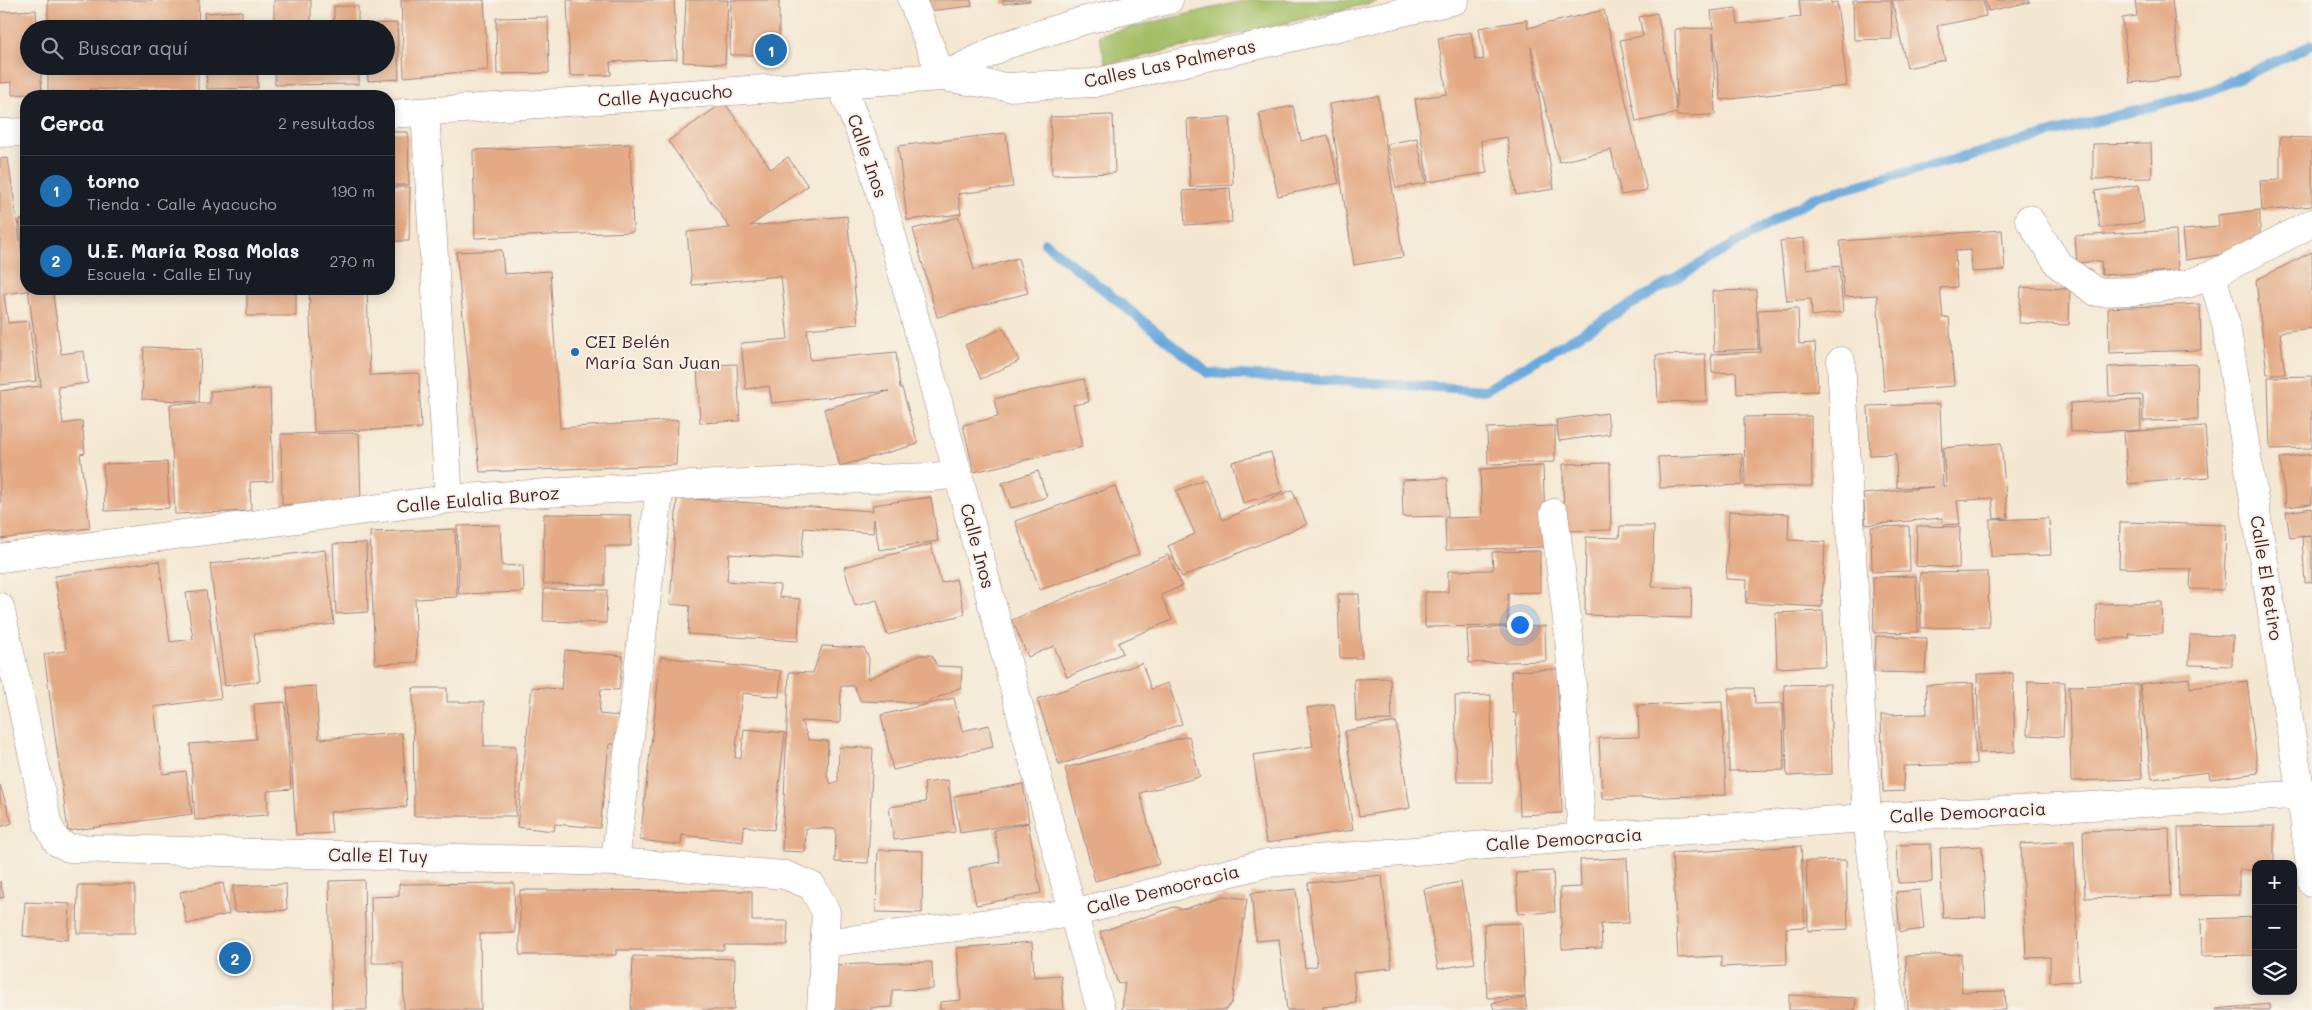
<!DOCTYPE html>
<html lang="es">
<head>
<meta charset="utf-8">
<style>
	body { margin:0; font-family:Mali,sans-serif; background:#242831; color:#f1f3f6 }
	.controls { position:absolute; right:15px; bottom:15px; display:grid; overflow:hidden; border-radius:10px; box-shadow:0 2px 12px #0003 }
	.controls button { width:45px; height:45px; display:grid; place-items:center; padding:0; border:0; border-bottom:1px solid #363941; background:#171b24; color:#f1f3f6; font:25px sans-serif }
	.you { position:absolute; left:1519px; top:624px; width:18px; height:18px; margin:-12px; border:4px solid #fff; border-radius:50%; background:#1a73e8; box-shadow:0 0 0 8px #1a73e833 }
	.badge { display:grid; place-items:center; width:32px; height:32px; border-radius:50%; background:#1f6fb2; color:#fff; font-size:16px; font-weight:700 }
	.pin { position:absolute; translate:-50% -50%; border:2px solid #fff; box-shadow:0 1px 5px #0006 }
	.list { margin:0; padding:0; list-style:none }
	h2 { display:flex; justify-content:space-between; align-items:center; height:65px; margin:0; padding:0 20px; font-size:21px }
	h2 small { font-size:16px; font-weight:400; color:#9ea1a6 }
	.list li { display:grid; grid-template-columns:32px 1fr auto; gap:15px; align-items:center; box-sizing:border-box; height:70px; padding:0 20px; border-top:1px solid #363941 }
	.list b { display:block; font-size:19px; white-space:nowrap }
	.list p { margin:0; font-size:16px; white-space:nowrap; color:#9ea1a6 }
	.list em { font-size:16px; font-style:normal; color:#9ea1a6 }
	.icon { flex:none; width:28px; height:28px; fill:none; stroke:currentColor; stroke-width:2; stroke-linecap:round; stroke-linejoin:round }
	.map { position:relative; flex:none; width:2312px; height:1010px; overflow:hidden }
	.search { position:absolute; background:#171b24; box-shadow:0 2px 12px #0003; left:20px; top:20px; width:375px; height:55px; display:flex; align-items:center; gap:12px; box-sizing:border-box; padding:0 18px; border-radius:28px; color:#9ea1a6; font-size:19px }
	.panel { position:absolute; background:#171b24; box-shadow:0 2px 12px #0003; left:20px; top:90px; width:375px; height:205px; border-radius:20px }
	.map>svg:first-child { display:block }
	.green { fill:#a3be65; stroke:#766e48 }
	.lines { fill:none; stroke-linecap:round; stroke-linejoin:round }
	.stream { stroke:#69a8dc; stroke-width:10 }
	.building { fill:#e4aa85 }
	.minor-casing { stroke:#9f837e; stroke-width:29 }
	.minor { stroke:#fff; stroke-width:28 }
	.poi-dot { fill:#1f6fb2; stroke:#f7f3e8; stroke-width:2 }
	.labels { text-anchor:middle; stroke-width:4; stroke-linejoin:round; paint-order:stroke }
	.street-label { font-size:18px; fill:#4a1f2b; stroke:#f7f3e8 }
	.poi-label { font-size:18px; fill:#4a1f2b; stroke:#f7f3e8; text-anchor:start }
</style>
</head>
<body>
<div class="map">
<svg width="2312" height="1010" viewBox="0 0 2312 1010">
	<rect width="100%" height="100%" fill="#f7f3e8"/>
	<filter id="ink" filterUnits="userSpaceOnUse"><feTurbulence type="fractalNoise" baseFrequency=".02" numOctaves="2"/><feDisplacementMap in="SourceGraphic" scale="10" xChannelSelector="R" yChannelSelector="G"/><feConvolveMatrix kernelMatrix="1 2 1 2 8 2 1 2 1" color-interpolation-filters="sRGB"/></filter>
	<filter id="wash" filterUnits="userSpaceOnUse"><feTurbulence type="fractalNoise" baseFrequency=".0096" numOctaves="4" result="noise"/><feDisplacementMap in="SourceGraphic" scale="20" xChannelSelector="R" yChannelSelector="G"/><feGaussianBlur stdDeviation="1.12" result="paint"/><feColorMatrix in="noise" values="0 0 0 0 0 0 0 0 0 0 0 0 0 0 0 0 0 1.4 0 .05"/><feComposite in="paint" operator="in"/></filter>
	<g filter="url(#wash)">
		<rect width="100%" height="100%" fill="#f4e7d2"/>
		<path class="green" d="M1247,0H1384L1106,65L1099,35Z"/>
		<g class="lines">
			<path class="stream" d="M1045,243L1208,373L1485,390L1815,197L2212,90L2312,45"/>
		</g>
		<g id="blocks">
			<path class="building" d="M48,0H199L198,29H48Z
				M274,0H311V29H274Z
				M401,0H484L488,70L404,77Z
				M567,0H674L677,59L610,62L611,75L570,76Z
				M686,0H728L725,64L683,62Z
				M731,0H779V55H730Z
				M928,0H971L972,6L929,11Z
				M1003,0H1030V1L1003,4Z
				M1799,0H1831V3L1837,2L1847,86L1721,100L1713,33L1715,115L1677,116V113L1636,122L1620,40L1643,36L1639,17L1657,13L1677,110L1675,29L1713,28L1711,11L1736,8L1738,24L1801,17Z
				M1853,0H1891L1892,39L1854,40Z
				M1892,0H1983L1986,16L1937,26L1945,60L1907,68Z
				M1985,0H2029L2030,2L1988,11Z
				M2135,0H2172L2181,77L2130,83L2122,18L2137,16Z
				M334,6H358V29H334Z
				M36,10L37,29H29V66H40L42,93L12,95V82L0,83V12Z
				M1604,10L1647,190L1621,195L1611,150L1559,162L1531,47L1554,189L1516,195L1507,137L1481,141L1487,173L1428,182L1415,99L1447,94L1438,38L1471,32L1475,60L1484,59L1479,28L1527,20L1528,28Z
				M242,11V29H205L204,13Z
				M548,17L549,73L497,74L496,18Z
				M397,23L399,79L368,81L367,66H386V29H366V24Z
				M48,66H198V90L90,89V92H48Z
				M206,66H257L258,88L207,89Z
				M275,66H359V84L275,85Z
				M1378,96L1403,257L1354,265L1329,104Z
				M724,102L771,169L788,157L808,186L750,226L847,216L858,324L807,329L810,360L896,352L900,388H902L918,444L840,466L824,409L889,391L772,403L769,386L746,389L741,343L788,339L781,276L692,285L687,232L730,228L668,141Z
				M1293,106L1301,141L1328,135L1339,183L1278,196L1259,113Z
				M1113,115L1115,173L1052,175L1050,117Z
				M1230,117L1233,185L1190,187L1187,119Z
				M389,132H408L409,185H389Z
				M1006,133L1013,187L958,194L961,214L907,220L898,146Z
				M2280,137L2312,138V206L2262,211L2260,181L2280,180Z
				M1417,138L1426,183L1396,188L1387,144Z
				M2151,143L2152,178L2093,179V144Z
				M630,144L633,232L475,238L473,150Z
				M8,158L27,291L4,294L8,323L29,321L36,381L0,385V159Z
				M2139,185L2144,222L2100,228L2095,191Z
				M389,187H410L409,241H389Z
				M1230,188L1232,222L1185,225L1183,191Z
				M2260,210V249L2185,260L2182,230L2219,227L2218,215Z
				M959,217L974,270L1018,258L1028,293L937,317L913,229Z
				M26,219V263H25L19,220Z
				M2002,230L2005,270L1972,272L1971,250L1955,251L1957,287L1940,288L1943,318L1949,317L1954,386L1884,391L1877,295L1844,297L1840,241Z
				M2176,230L2178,271L2102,275L2101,261L2077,263L2075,236Z
				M1804,238L1807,270L1839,266L1843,312L1812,316L1811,299L1787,301L1780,241Z
				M502,250L504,274L550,271L560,428L678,420L676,465L480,472L456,252Z
				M2312,252V328L2280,332L2285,374H2267L2256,280Z
				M2021,287L2070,289L2069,325L2019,323Z
				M28,289H87L53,294L61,354L84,351L88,383L58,387L63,424L82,421L85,453L80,454L90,528L0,539V391L41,386Z
				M247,289H296V316H247Z
				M309,289H367L370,375L419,373L421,428L314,432Z
				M1756,290L1758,349L1714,351L1712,291Z
				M2200,304L2201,350L2109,353L2108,308Z
				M1798,308L1799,344L1815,343L1818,391L1737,394L1736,372L1712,373L1711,354L1760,352L1758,310Z
				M1004,328L1019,361L981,379L965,345Z
				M144,347L201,349L199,402L142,399Z
				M1705,354L1707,401L1658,402L1656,355Z
				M737,364L740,421L700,423L697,366Z
				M2197,364L2198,420L2143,421V395L2109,396L2108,367Z
				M2312,376V448L2270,449L2268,377Z
				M1084,379L1089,402L1073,405L1082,447L974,472L963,425L998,417L994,399Z
				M270,389L273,481L250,482L251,511L175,514L170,404L210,403V391Z
				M2140,400L2141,430L2071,432L2070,403Z
				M1940,404L1943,486H1946L1943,448L2001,443L2008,518L1994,519L1992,498L1957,501L1960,524L1943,525L1942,518L1866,525L1863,494L1933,487L1897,488L1896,454L1870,455L1868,406Z
				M1607,413L1610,434L1559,441L1556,420Z
				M1811,416L1812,486L1745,487L1744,417Z
				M1555,426V462L1488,464L1487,428Z
				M2205,426L2209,477L2128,484L2124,432Z
				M359,433L361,503L282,505L281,434Z
				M1271,452L1282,492L1243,503L1232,462Z
				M1742,454L1743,485L1660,488L1658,457Z
				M2312,454V504L2286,507L2280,458Z
				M167,462L169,508L105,511L103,464Z
				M1610,463L1611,530L1564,531L1563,464Z
				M1543,466L1546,547L1446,550L1445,518L1482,517L1480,469Z
				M1038,471L1047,497L1011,508L1002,483Z
				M1447,478L1448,516L1403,517L1402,480Z
				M1205,479L1223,520L1292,490L1307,524L1182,577L1168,546L1195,534L1176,491Z
				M1115,486L1139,554L1040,590L1015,521Z
				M931,497L938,541L879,550L874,519L873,533L804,528L801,559L729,554L727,581L780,585L779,597L800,599L798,641L688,634L690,606L670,604L677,498L873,511L872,505Z
				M2312,508V535L2290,538L2286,512Z
				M1729,511L1789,514L1788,540L1825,542L1822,607L1746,603L1747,580L1726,579Z
				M544,514L631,515V546H605V585L543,584Z
				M2049,518L2051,555L1991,557L1990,520Z
				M2120,522L2226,525L2224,590L2190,589L2191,569L2119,568Z
				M500,525L502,566L523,565L524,592L459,594L457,526Z
				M1620,526H1654L1652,587L1692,588L1691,618L1585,615L1586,537L1619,538Z
				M1909,526L1910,571L1872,572L1871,527Z
				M1917,526L1960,527L1959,568L1916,566Z
				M455,529L457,597L415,599L417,662L375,664L370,532Z
				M2312,536V582L2305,583L2302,537Z
				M366,543L368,612L336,614L333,544Z
				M931,544L941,583L956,579L965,614L887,635L877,600L855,606L844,567Z
				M325,550L334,624L254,634L260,681L225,686L210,564Z
				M1540,551V592L1508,593V626L1425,627V592H1448V571L1493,570L1492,552Z
				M1168,555L1182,586L1161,595L1172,620L1118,643L1123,653L1067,677L1054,646L1028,657L1012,620Z
				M159,561L170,642L193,639L186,593L206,591L221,698L154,707L163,774L186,771L192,814L68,831L44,654L66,651L55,576Z
				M1988,572L1989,627L1921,628L1920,573Z
				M1916,576L1918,632L1874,633L1873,577Z
				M544,589L607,590L606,623L543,621Z
				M1338,594H1359L1362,658H1340Z
				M2162,602L2163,633L2129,634V638L2097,639L2096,604Z
				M1823,611L1825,666L1777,668L1775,613Z
				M1545,626L1546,661L1469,663L1467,629Z
				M2190,635L2233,636L2232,666L2189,665Z
				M1876,636L1927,638L1925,673L1874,672Z
				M822,646L864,648L869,658L868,679L920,655H932L937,666L962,667L961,687L926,703L861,701L854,686H841L840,723L801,721L809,740L828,741L827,776L831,784L838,781L839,747L873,748L868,863L835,862L836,829L806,828L805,852L782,851L789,672L813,673Z
				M565,650L623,656L619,690L601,689L599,714L619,716L616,744H609L600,828L555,824L554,831L517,827L532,687L561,689Z
				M661,657L781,671L779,697L742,693L735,758H741L744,729L785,733L774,830L744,826L743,842L682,835L681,845L640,840Z
				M1142,663L1151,689L1168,683L1182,724L1059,765L1037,699Z
				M1557,669L1562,813L1520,815L1516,713H1513L1511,671Z
				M2013,673L2015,752L1979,753L1977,674Z
				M1390,678L1392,720L1356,721L1354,679Z
				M2189,678L2190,688L2247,681L2258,773L2210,779L2209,772L2152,779L2140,684Z
				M2028,681L2065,682L2063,737L2027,735Z
				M1973,683L1976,764L1903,766L1904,791L1883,792L1881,715L1927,714L1926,685Z
				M1830,684L1832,774L1787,776L1784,685Z
				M2139,684L2142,779L2071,781L2069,686Z
				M316,686L319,739L402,733L407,807L330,812L332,833L296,835L287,688Z
				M413,688H447V702H484V746H516V816H414Z
				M1729,688H1754L1755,704L1783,703L1784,770L1729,771Z
				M1491,695L1492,782H1457L1455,696Z
				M954,698L962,731L989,725L993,747L893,770L881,715Z
				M285,702L291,789L267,791L268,815L195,820L190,744L256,739L254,704Z
				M1722,702L1726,795L1602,799L1599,738L1639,737L1638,705Z
				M1334,704L1353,830L1266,843L1253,755L1313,746L1307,708Z
				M1396,722L1410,808L1359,816L1345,731Z
				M1189,736L1200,777L1140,793L1159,864L1095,881L1065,768Z
				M948,780L955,832L894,840L889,807L926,802L924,783Z
				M1023,784L1029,822L960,833L954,796Z
				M0,785L12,823L0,827Z
				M1028,823L1041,893L976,905L969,868L1000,862L994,830Z
				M2274,826V864H2256V870H2239V895L2179,896L2178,827Z
				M2169,828L2171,896L2085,898L2083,831Z
				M2074,841L2079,981L2050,982V957L2026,958L2021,844Z
				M1931,844L1932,882L1898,883L1896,845Z
				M1801,846L1805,927L1786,928L1787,964L1721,967V956L1678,958L1672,853Z
				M1982,846L1986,917L1943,918L1940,848Z
				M878,850L923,851L922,913L876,912Z
				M1627,858L1629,923L1601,924L1602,948L1562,949L1560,888L1581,887L1580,860Z
				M1846,860L1848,929L1808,931L1806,861Z
				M1553,871L1555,912L1518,914L1516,873Z
				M1382,875L1392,968L1353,972L1356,1003L1323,1007V1010H1287L1279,939L1256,941L1251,893L1296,889L1305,968L1317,966L1308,883Z
				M364,880L367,1010H332L329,881Z
				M0,881L4,897L0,898Z
				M1461,882L1475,963L1438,969L1424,889Z
				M223,883L229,914L187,924L180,892Z
				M514,883L515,933L480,934L481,1010H404L403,963H372L371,897L399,896V884Z
				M286,884L287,910L234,912L233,886Z
				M78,885H135V933H77Z
				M520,890L752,891V921H788L787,945H724V950H616V955H520Z
				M1920,890L1924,929L1900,932L1896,892Z
				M1224,896L1247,899L1232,1002L1226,1010H1122L1125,982L1118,984L1100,932L1174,907L1184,909Z
				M25,902L70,904L68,940L23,936Z
				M2256,917V955L2202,956L2201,919Z
				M1522,923L1525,997L1487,998L1484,924Z
				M1032,942L1034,977L1061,975L1064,1010H940V1002L961,1000L957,948Z
				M1961,954L1962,992L2005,991L2006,1010H1908L1906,956Z
				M633,956L735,959L734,1010H631Z
				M932,962L933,989L892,990V1007L871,1008V1010H828L827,965Z
				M1789,995L1856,998L1855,1010H1789Z
				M1525,998L1527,1010H1494L1492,1003Z
				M2270,1004V1010H2215V1009Z"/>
		</g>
	</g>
	<g filter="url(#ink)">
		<use href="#blocks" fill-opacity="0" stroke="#9f837e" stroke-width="1"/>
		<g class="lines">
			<defs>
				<path id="minor" d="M912,0L942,77
					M942,77L1006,45L1082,21L1169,0
					M841,85L870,156L958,474L1073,913L1101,1010
					M425,112L449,499
					M389,114L942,77L1007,87L1094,83L1455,0
					M0,133L26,132
					M2029,219L2059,265L2096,292L2133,291L2187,284L2212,275L2312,223
					M2212,275L2226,324L2301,795L2312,883
					M1841,361L1867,818L1891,1010
					M1554,513L1569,636L1582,838
					M0,558L449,499L660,486L932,477L958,474
					M0,607L48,825L57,842L69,848L615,862L785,875L812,886L826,912L821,1010
					M615,862L660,486
					M824,943L1073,913L1267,863L1574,838L1867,818L2312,794"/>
			</defs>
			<use href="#minor" class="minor-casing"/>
			<use href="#minor" class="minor"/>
		</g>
	</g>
	<circle class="poi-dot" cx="575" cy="352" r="5"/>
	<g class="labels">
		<g class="street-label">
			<text transform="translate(1170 64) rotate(-12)" y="6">Calles Las Palmeras</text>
			<text transform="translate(665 96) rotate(-4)" y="6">Calle Ayacucho</text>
			<text transform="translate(867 156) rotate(71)" y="6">Calle Inos</text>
			<text transform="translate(478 500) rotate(-5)" y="6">Calle Eulalia Buroz</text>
			<text transform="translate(977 546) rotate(75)" y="6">Calle Inos</text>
			<text transform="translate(2266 578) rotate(81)" y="6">Calle El Retiro</text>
			<text transform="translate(1968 813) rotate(-3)" y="6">Calle Democracia</text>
			<text transform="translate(1564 840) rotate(-4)" y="6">Calle Democracia</text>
			<text transform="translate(378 856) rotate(1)" y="6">Calle El Tuy</text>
			<text transform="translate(1163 890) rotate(-14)" y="6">Calle Democracia</text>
		</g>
		<g class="poi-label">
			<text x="585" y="348">CEI Belén<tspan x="585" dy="21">María San Juan</tspan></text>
		</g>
	</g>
</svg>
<div class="controls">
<button>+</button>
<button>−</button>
<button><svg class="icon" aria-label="layers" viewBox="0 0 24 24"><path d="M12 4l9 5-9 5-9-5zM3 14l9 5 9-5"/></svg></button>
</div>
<div class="you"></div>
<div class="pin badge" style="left:771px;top:50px">1</div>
<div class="pin badge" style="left:235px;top:958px">2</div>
<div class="search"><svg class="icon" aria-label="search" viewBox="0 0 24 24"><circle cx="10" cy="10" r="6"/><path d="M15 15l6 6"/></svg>Buscar aquí</div>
<section class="panel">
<h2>Cerca<small>2 resultados</small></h2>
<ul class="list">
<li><span class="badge">1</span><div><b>torno</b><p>Tienda · Calle Ayacucho</p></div><em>190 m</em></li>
<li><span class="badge">2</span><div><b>U.E. María Rosa Molas</b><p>Escuela · Calle El Tuy</p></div><em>270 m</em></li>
</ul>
</section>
</div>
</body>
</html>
